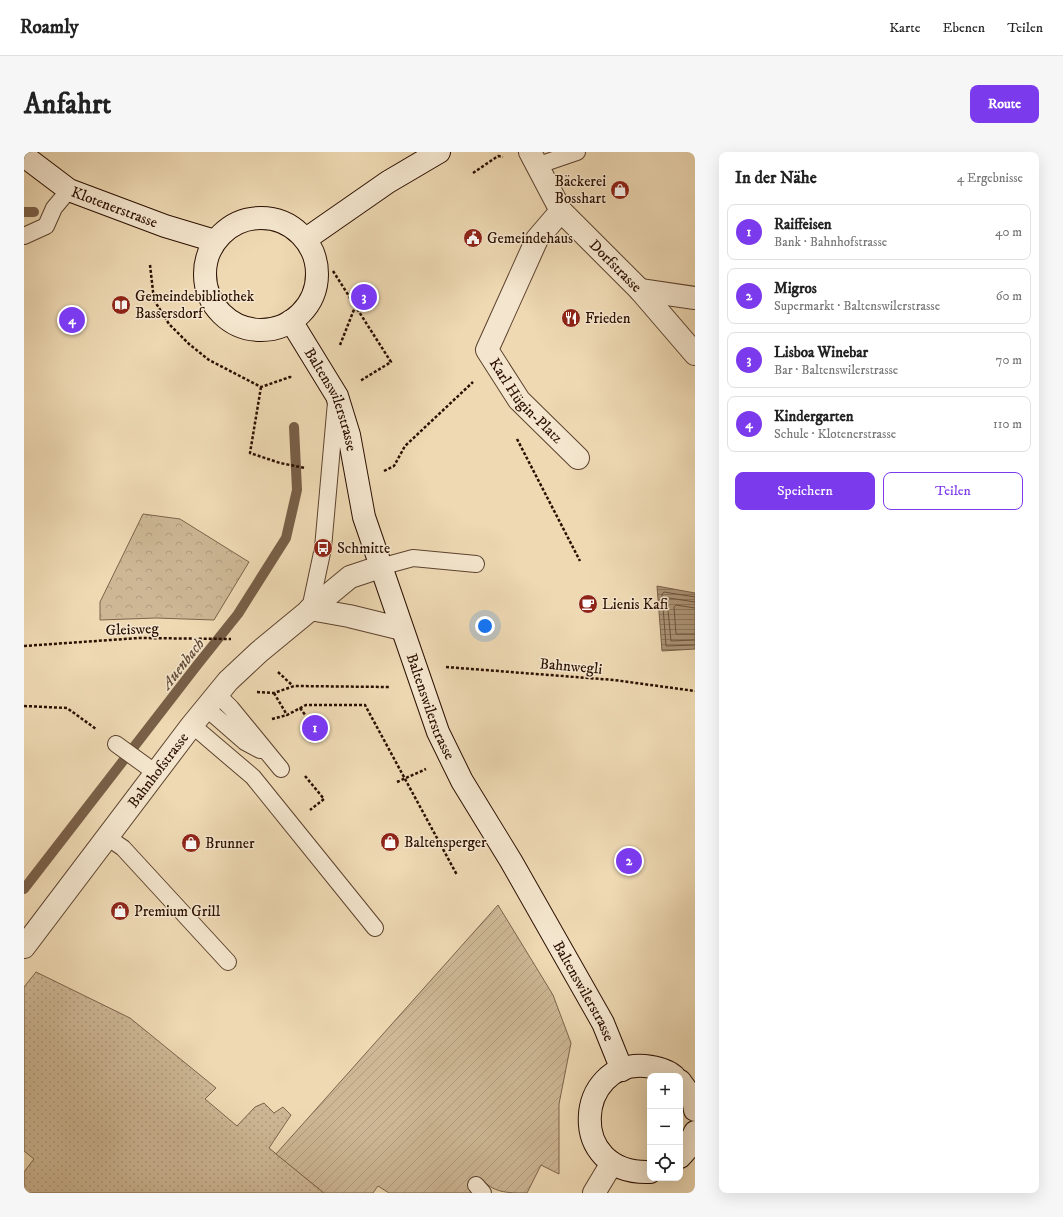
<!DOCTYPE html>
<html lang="de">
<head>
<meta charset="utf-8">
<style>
	body { margin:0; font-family:"IM FELL DW Pica",serif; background:#f6f6f6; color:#222 }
	.controls { position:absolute; right:12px; bottom:12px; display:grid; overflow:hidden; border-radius:8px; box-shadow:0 4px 16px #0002 }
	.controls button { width:36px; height:36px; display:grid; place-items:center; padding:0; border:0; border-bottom:1px solid #e0e0e0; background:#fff; color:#222; font:20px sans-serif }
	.you { position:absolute; left:461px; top:474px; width:14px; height:14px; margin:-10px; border:3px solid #fff; border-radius:50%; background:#1a73e8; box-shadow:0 0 0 6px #1a73e833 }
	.badge { display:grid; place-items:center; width:26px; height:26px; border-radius:50%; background:#7c3aed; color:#fff; font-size:13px; font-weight:700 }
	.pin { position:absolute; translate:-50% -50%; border:2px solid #fff; box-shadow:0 1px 4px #0006 }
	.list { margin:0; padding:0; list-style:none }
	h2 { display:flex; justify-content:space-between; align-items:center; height:52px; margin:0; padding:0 16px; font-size:17px }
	h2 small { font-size:13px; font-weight:400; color:#767676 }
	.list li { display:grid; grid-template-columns:26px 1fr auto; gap:12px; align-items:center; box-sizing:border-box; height:56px; margin:0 8px 8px; padding:0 8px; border:1px solid #e0e0e0; border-radius:8px }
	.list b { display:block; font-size:15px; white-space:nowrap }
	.list p { margin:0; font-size:13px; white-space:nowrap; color:#767676 }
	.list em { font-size:13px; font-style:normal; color:#767676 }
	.actions { display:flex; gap:8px; padding:12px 16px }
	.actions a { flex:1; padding:9px 0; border:1px solid #7c3aed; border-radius:8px; text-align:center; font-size:14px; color:#7c3aed }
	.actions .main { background:#7c3aed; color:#fff }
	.icon { flex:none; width:22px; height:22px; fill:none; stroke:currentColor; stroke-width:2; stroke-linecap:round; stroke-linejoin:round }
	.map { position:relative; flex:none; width:671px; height:1041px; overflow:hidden; border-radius:8px }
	header { display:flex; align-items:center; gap:24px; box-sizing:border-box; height:56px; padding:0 20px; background:#fff; border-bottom:1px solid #e0e0e0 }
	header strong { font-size:19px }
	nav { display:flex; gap:22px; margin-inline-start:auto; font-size:14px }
	.intro { display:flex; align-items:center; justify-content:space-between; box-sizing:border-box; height:96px; padding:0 24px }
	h1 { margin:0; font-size:28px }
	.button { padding:10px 18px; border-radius:8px; background:#7c3aed; color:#fff; font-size:14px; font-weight:700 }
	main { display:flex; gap:24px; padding:0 24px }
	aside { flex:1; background:#fff; border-radius:8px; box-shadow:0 4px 16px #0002 }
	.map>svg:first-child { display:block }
	.grass { fill:url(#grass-dots); stroke:#7c634b }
	.forest { fill:url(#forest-crowns); stroke:#7c634b }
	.garden { fill:url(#garden-furrows); stroke:#7c634b }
	.water { fill:url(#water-rules); stroke:#785f47 }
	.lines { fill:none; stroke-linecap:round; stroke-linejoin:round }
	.shore { stroke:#6c523c; stroke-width:1 }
	.stream { stroke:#785f47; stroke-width:10 }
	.lane-casing { stroke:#5c422e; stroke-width:18 }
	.street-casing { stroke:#5c422e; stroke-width:24 }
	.secondary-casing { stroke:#2b0f01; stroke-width:24 }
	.path { stroke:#2b0f01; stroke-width:2.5; stroke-dasharray:3 2; stroke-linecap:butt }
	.lane { stroke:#f4e6ce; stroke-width:16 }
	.street { stroke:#f4e6ce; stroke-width:22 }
	.secondary { stroke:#f4e6ce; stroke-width:22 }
	.labels { text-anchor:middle; stroke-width:3; stroke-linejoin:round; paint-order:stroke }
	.poi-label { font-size:15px; fill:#2b0f01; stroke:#f4e6ce; text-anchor:start }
	.street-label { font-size:15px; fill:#2b0f01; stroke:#f4e6ce }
	.water-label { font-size:16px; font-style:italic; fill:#654b36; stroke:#f4e6ce }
</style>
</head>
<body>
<header>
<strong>Roamly</strong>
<nav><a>Karte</a><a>Ebenen</a><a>Teilen</a></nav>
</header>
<div class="intro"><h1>Anfahrt</h1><a class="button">Route</a></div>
<main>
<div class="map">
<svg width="671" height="1041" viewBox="0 0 671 1041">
	<defs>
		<pattern id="grass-dots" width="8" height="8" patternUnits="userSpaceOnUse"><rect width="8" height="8" fill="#cdb795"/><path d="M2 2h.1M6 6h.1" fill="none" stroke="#b09c7f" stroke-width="1.8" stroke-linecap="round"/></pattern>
		<pattern id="forest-crowns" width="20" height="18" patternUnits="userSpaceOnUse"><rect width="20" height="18" fill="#cdb795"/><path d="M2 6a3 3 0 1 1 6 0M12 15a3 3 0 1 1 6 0" fill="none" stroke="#b09c7f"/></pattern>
		<pattern id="garden-furrows" width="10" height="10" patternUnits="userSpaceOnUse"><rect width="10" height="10" fill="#cdb795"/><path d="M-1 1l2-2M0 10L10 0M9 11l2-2" fill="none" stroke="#b09c7f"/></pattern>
		<pattern id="water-rules" width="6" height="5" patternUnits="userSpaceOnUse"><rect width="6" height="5" fill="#ac9476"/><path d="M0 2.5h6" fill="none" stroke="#8c775e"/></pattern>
	</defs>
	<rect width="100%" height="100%" fill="#eed9b3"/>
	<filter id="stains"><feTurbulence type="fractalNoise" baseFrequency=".005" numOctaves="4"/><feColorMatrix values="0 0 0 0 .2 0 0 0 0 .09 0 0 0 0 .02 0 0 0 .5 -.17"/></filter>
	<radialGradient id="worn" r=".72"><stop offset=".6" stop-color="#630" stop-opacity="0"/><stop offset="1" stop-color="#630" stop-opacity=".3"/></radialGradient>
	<path class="grass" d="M12,820L106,866L192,936L181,947L213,974L231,955L240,951L250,961L259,955L267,963L245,996L300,1041H0V1020L10,1007L0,999V835Z"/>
	<path class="forest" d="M119,362L156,367L225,410L190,468L132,466L76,468V450Z"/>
	<path class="garden" d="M474,753L529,843L547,891L535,952V1022L517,1013L503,1041C483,1041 469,1041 457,1026L444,1034L449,1041H365L354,1034L349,1041H300L252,1002Z"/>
	<path class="water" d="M633,434L671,441V497L638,499Z"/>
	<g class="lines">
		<path class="shore" d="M671,445L640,440L638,442L642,494L671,493
			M671,450L645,446L643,448L647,489L671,488
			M671,456L652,453L650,455L652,482H671"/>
		<path class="stream" d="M0,60H10
			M0,737L174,512L214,462L262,386L273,338L270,275"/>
		<defs>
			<path id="lane" d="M512,14L553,0
				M0,84L22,74L30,56L45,38
				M356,415L389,406L452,412
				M286,457L299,396L312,250
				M193,542L207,556L257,617
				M182,556L221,590L236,598
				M168,573L229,625L351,776
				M92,592L132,621
				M83,685L99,696L204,810
				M452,1033L459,1041"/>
			<g id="street">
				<path id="s1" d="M506,0L537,59L616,138L671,202"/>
				<path id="s2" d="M537,59L513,87L463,198L495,248L554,306"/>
				<path d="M616,138L671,146"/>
				<path d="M286,457L325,464L378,477"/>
				<path id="s3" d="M0,795L168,573L204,529L235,500L326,425L356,415"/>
				<path d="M570,1041L588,1011"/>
			</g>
			<g id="secondary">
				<path id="s4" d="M0,4L45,38L141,74L191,89"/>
				<circle cx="237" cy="122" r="56"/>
				<path d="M282,87L364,30L415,0"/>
				<path id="s5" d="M267,169L313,244L325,283L340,365L414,580L438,629L487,709L579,871L598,918"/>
				<path d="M656,929L669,947L671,958"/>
				<path d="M656,1005L664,996L671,980"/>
				<path d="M626,1020C541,1023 552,908 621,914C631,915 642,917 650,924"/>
			</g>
		</defs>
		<use href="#lane" class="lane-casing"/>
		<use href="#street" class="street-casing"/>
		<use href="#secondary" class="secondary-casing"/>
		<path class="path" d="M449,21L474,4L479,5
			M126,113L130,148L145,172L165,192L185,208L237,235L266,225L267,226
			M309,119L367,210L336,229
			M316,193L331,155
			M237,235L226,301L256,311L281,316
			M493,287L556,409
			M360,319L370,314L381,294L449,230
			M0,494L115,486L207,487
			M422,515L590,528L671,539
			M254,520L269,534
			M233,540L250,541L270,534L365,535
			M250,541L263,563L282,553H341L433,723
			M0,554L43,556L72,577
			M276,556L282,564
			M248,567L263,563
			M281,624L300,647L286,658
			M373,630L402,617"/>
		<use href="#lane" class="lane"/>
		<use href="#street" class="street"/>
		<use href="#secondary" class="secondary"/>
	</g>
	<defs>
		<symbol id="shop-disc" viewBox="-11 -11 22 22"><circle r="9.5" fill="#8f2418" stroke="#f4e6ce"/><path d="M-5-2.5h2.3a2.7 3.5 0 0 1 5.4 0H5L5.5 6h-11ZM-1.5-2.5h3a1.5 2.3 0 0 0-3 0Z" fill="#fff"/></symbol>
		<symbol id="civic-disc" viewBox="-11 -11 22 22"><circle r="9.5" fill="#8f2418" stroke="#f4e6ce"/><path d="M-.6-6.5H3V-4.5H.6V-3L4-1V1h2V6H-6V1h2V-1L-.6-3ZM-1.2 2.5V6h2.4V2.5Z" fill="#fff"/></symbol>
		<symbol id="library-disc" viewBox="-11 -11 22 22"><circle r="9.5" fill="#8f2418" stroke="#f4e6ce"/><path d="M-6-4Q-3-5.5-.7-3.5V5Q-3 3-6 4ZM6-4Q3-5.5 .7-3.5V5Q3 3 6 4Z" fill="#fff"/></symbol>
		<symbol id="restaurant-disc" viewBox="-11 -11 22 22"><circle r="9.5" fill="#8f2418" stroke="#f4e6ce"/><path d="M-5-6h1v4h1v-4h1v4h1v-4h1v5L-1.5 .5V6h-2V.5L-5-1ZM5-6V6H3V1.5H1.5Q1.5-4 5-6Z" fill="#fff"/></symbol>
		<symbol id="bus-disc" viewBox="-11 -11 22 22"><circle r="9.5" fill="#8f2418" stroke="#f4e6ce"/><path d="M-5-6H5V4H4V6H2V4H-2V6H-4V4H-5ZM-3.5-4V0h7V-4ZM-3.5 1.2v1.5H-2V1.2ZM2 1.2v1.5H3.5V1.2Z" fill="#fff"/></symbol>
		<symbol id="cafe-disc" viewBox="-11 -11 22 22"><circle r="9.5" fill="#8f2418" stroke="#f4e6ce"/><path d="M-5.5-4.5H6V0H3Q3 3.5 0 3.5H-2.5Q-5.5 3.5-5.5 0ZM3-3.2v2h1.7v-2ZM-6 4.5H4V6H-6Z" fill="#fff"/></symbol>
	</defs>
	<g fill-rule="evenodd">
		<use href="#shop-disc" x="585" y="27" width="22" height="22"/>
		<use href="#civic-disc" x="438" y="75" width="22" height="22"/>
		<use href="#library-disc" x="86" y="142" width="22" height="22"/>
		<use href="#restaurant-disc" x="536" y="155" width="22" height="22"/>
		<use href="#bus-disc" x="288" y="385" width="22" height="22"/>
		<use href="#cafe-disc" x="553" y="441" width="22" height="22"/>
		<use href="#shop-disc" x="355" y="679" width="22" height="22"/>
		<use href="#shop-disc" x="156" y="680" width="22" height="22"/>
		<use href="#shop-disc" x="85" y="748" width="22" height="22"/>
	</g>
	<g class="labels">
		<g class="poi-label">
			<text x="582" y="34" text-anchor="end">Bäckerei<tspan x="582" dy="17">Bosshart</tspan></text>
			<text x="463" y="91">Gemeindehaus</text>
			<text x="111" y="149">Gemeindebibliothek<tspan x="111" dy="17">Bassersdorf</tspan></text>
			<text x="561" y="171">Frieden</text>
			<text x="313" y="401">Schmitte</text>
			<text x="578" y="457">Lienis Kafi</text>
			<text x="380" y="695">Baltensperger</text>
			<text x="181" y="696">Brunner</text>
			<text x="110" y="764">Premium Grill</text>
		</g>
		<g class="street-label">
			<text dy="5" stroke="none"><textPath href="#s4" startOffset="105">Klotenerstrasse</textPath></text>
			<text dy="5" stroke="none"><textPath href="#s1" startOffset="144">Dorfstrasse</textPath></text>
			<text dy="5" stroke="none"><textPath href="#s2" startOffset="223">Karl Hügin-Platz</textPath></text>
			<text dy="5" stroke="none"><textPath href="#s5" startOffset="89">Baltenswilerstrasse</textPath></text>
			<text transform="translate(108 477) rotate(-2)" y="5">Gleisweg</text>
			<text transform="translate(547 514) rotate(5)" y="5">Bahnwegli</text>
			<text dy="5" stroke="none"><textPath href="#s5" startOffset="413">Baltenswilerstrasse</textPath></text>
			<text dy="5" stroke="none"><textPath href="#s3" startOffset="222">Bahnhofstrasse</textPath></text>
			<text dy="5" stroke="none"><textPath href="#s5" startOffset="737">Baltenswilerstrasse</textPath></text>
		</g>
		<g class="water-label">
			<text transform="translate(158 511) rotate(-52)" y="6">Auenbach</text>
		</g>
	</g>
	<rect width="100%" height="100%" filter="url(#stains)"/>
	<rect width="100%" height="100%" fill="url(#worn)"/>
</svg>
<div class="controls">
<button>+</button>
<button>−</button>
<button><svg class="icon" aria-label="locate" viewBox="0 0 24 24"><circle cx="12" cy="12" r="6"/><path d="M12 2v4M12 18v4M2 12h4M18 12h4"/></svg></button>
</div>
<div class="you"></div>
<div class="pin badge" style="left:291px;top:576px">1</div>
<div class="pin badge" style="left:605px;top:709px">2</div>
<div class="pin badge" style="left:340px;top:145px">3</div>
<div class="pin badge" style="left:48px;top:168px">4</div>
</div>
<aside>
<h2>In der Nähe<small>4 Ergebnisse</small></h2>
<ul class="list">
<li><span class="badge">1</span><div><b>Raiffeisen</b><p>Bank · Bahnhofstrasse</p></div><em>40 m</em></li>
<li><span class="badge">2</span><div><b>Migros</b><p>Supermarkt · Baltenswilerstrasse</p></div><em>60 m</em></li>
<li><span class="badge">3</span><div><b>Lisboa Winebar</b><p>Bar · Baltenswilerstrasse</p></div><em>70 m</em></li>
<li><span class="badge">4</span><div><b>Kindergarten</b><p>Schule · Klotenerstrasse</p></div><em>110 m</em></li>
</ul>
<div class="actions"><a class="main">Speichern</a><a>Teilen</a></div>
</aside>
</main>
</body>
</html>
